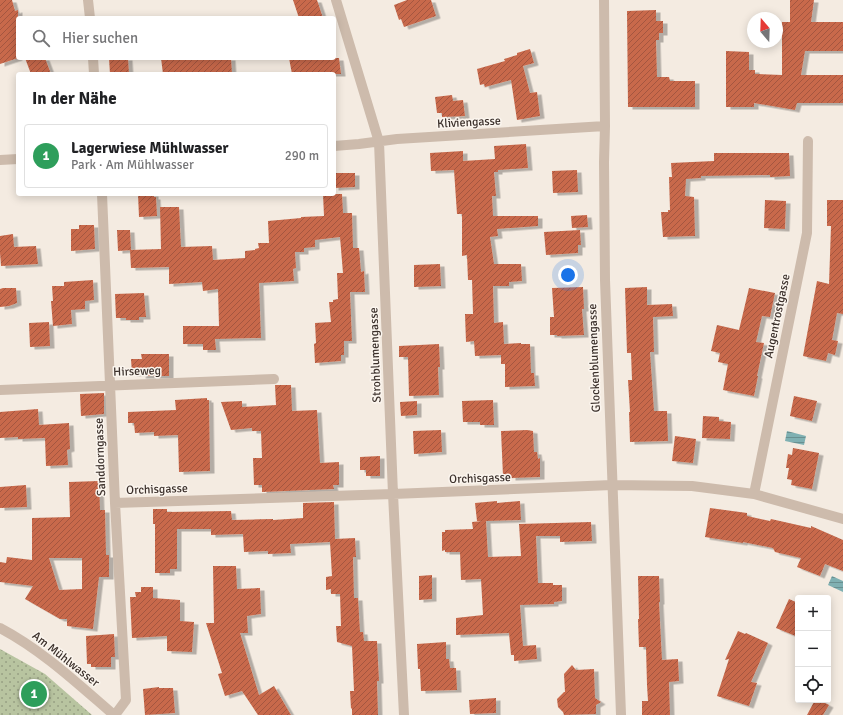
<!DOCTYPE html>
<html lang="de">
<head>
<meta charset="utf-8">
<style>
	body { margin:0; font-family:Signika,sans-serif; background:#f2f2f2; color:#202124 }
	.controls { position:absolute; right:12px; bottom:12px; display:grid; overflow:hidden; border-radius:4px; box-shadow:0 2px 10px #0003 }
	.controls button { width:36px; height:36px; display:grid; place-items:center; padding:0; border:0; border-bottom:1px solid #e0e0e0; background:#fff; color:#202124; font:20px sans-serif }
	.compass { position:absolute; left:747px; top:12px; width:36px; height:36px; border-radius:50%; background:#fff; box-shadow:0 2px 10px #0003; rotate:341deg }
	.you { position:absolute; left:568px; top:275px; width:14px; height:14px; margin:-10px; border:3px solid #fff; border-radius:50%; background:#1a73e8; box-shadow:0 0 0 6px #1a73e833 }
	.badge { display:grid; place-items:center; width:26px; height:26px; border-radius:50%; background:#0b8043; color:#fff; font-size:13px; font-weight:700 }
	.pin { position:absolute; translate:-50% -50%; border:2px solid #fff; box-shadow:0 1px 4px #0006 }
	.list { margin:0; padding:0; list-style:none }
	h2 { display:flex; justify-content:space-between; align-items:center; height:52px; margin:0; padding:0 16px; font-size:17px }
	h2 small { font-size:13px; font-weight:400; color:#757577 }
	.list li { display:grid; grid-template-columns:26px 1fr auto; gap:12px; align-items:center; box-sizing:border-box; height:64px; margin:0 8px 8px; padding:0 8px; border:1px solid #e0e0e0; border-radius:4px }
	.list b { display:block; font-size:15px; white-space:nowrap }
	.list p { margin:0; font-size:13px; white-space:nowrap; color:#757577 }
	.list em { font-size:13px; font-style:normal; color:#757577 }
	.icon { flex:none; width:22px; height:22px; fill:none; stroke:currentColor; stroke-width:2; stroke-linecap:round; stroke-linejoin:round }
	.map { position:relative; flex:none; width:843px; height:715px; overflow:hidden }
	.search { position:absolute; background:#fff; box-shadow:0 2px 10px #0003; left:16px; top:16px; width:320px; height:44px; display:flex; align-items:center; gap:10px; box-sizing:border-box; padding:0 14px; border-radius:4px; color:#757577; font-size:15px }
	.panel { position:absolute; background:#fff; box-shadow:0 2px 10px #0003; left:16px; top:72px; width:320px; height:124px; border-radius:4px }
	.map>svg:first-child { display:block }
	.park { fill:url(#park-dots) }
	.water { fill:url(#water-rules) }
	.building { fill:url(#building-hatch); fill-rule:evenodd; filter:url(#shadow) }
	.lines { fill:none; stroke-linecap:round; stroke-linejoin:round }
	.street { stroke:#cdbbac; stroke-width:10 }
	.labels { text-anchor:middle; stroke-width:3; stroke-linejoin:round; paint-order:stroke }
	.street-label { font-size:12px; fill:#3b302b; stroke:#fbf5ee }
</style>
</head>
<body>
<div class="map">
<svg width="843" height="715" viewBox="0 0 843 715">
	<defs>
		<pattern id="park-dots" width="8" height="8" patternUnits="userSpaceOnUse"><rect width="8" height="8" fill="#b8c4a0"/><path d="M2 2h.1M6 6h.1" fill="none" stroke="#97a083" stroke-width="1.8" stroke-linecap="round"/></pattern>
		<pattern id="water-rules" width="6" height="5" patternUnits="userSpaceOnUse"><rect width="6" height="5" fill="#7fb0b2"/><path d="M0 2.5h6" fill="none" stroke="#699091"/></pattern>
		<pattern id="building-hatch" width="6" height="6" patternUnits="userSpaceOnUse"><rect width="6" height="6" fill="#c8694b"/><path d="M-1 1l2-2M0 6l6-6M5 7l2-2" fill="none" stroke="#a4573f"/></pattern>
		<filter id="shadow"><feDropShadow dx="4.5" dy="2.5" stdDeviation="0" flood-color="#0004"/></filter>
	</defs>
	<rect width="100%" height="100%" fill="#f4ebe1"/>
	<path class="park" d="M0,649L45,674L92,715H0Z"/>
	<path class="water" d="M787,431L806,436L804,445L785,441Z
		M832,576L843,581V592L828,585Z"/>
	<path class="building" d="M0,0H12L15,11L18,10V58L0,64Z
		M293,0H317L323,18H299Z
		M407,0H431L436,16L404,27L401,19L399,20L394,5Z
		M790,0H814L811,22H843V51H805L801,75H843V103H797L795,110L754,103V107H726V51L749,52V70H755V74L782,75V22H790Z
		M656,10V21H663V33H659V40H656L657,77H669L670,81H695V107H628L627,11Z
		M530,49L534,63L523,66L530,93L537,92L540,116L517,120L511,80L485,87L484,84L480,85L477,69L505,61L504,59L517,55V53Z
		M25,58H45L51,74H31Z
		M109,58H128L129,74H110Z
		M161,58H231L232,74H212V73L195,74H163Z
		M289,58H339L341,74H292Z
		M452,95L453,101L463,100L465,116L442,117V113H437L435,97Z
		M526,144L528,168L498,170V172H494L496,196H492L493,216H538V226L497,229L498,236L490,237L494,264H521L522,281L509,282V286H493L494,323L503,322L504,344L521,343V344H530L531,373H534L535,386L505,387V364H501V355L475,356L474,341L466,342L465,314H473L472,280H468L467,255L462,256V214H457L454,170L431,171L430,153L463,151V161L495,159L494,146Z
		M714,153H789L790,176L770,177V175L701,176V178L686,179L685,196L694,197L695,236L663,237L661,212H668V210H670L669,177H672L671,163L714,161Z
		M577,170L578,192L553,193L552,171Z
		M334,173H355V187L334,188Z
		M138,194H154V197H156L157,216L139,217Z
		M323,194H342L343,213H352L353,248H359L361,272L364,271L365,292H350L352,341H344V355H341V361L315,363L314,344L316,343L315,323L331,322L329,302H333V300L338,299L337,273H343L340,237L315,240V247L304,248V252H295L296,268L293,269L294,281L259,283L261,338L215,339L216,350H203V344H183V326H219L218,289L203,291L202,282L169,284V267L131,268L130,250L161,249L160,207H179L181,247L212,246L213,260L245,258V251L255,250V249L259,248L258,243H269L268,221L301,218V217L324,216Z
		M765,200L786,201L785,229L764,228Z
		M827,200H843V314L837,313L832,340L838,341L835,355L828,353L826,361L803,356L817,281L829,284L831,226H827Z
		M587,215L588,227L572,228L571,216Z
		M79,225H94L95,249L71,251V229H79Z
		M117,230H130L131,250L118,251Z
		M580,230L581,245H578V253L546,255L544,232Z
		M13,234L14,247L36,246L38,264L1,266L0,253V236Z
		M440,264L441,286L414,287V265Z
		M93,280L94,300L85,301V309L71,310L72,324L53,326L51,301H53L52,286H64V282Z
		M583,287L584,309H582L584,335L557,336V335H550V317H554L552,288Z
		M647,287V305L672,304L673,316L653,317L654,352H650L654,411H667L668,441L630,442L629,412H630L628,380H632L631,353H627L625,288Z
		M3,288H16L17,303L9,306L0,307V289Z
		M749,288L775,293L770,317L762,316L756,342L764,343L757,376H758L754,396L723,390L728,364L718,362L720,353L711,351L717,325L739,330Z
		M144,293L146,317H139V320H126V318H116L115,294Z
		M49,322L50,346L30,347L29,323Z
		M439,344L440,367H438L439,395L409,396L408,357H399V346Z
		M141,354H169V376H141L142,373L132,374L131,359H142Z
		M275,385H291L292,411L317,410L320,463L339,462V485H333L334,489L262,492V485H254L253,458H262L261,431H252V428L231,430L221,402L242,401V407L276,405Z
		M104,393V414L81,416L80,394Z
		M794,396L817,401L812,421L790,416Z
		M207,398V400H209L210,471L179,472L178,435L154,436V432L135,433L134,423H128V412L176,410L175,400Z
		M493,400L494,425H480V422H463L462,401Z
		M417,401V415L401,416L400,402Z
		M38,409L39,425L69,423L70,449L67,450L68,465L46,466L45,438L18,439V437L0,438V412Z
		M703,416L719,417V421L731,422L730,439L702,438Z
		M441,430L442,452L414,454L413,431Z
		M527,430L533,431L534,452H537L538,459L540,458V477L511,478V475L503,476L501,431Z
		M675,436L696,439L693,463L672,461Z
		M793,448L819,453L812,489L791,485L792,480L787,479L789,468H786L788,454L792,455Z
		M380,456V476H366V470H360V457Z
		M99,481L100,510H105L106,555H109V577H99L93,629L67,626V619H60L25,599L33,586L0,582V562L6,563L7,557L32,560V518L70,517L69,482ZM49,558H82V589L59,590Z
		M26,485L27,507L0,508V487Z
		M497,501V503L520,501L521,520L486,521L488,557L521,556L519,524L591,522L592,541L560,542V536H536L538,583H553V585H562V601L554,602V604L520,605L523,646L536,645L537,659L514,661V655H511L509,633L456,635V618L483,615L481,579L461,580L460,552H445V550L442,551V532H445V530L473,529L472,522L482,521H477L475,503Z
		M334,502L335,539L355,538L356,557H353L354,598H358L360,632H363L364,641H377L379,681H377L378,715H352V708L351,709L350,691H354L352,646L337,642L336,626H341L340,594H331V589L326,590V577L332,576L330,542L290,544L291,553L268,554V551L244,552L243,534L211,535V529H177V569H170V573H155V524H153V509H167V512L231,511L232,520L273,519V520L303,518V503Z
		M710,508L747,513V516L770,521L771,519L811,528V526L843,540V571L825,564L820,576L797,567L801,558L775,552L773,548L743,542V543L705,537Z
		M213,566H236L237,589L260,588L261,614L247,616L248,633H240L259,695L274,686L291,715H258L242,691L225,696L218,674L222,673L206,623H214Z
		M432,575V599L419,600V576Z
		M638,576H659L660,602H659L662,660L678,659L679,681L669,682L670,715H642V701H648L647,685L646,647H639L638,619H639Z
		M141,587H153V598L180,600V621L194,622L192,652L167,651V636L132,638L130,597H136L135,592H141Z
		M789,599L798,603V637L776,628Z
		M738,631L745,634L746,633L768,643L751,682L757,683L749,706L717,696L729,659L725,660Z
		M114,634L115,657H111V667H91V664H87L86,636Z
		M446,642V659H449L450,668H456L457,690L421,691L420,669H418L417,644Z
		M572,665L576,670L594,669L595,698L601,702L596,705V714L564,715L563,712L558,707L557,699L564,692H565L564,674Z
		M159,687V688H173L175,713L145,715L143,689Z
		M496,698V713L470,714L469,700Z
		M815,700H819L829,705L823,715H807Z"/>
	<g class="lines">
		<path class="street" d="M88,0L90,18
			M336,0L379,142L393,494L404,715
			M604,0L605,126L604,162L605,280L621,715
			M93,58L94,74
			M334,146L359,144L397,139L605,126
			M0,160L18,159
			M102,194L115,503L126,700L115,715
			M0,390L274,379
			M754,494L807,233L808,141
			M115,503L393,494L612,485L692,486L754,494L843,519
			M0,628C42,650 78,684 114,715"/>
	</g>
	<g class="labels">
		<g class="street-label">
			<text transform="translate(469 122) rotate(-3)" y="4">Kliviengasse</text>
			<text transform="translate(777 316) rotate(-78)" y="4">Augentrostgasse</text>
			<text transform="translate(375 355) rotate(-92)" y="4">Strohblumengasse</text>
			<text transform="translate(594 358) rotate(-92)" y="4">Glockenblumengasse</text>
			<text transform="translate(137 371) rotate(-2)" y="4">Hirseweg</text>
			<text transform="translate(100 457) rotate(-92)" y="4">Sanddorngasse</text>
			<text transform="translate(480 478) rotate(-2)" y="4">Orchisgasse</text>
			<text transform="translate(157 489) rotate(-2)" y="4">Orchisgasse</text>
			<text transform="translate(66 659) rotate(38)" y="4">Am Mühlwasser</text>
		</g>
	</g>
</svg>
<div class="controls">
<button>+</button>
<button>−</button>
<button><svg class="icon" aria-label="locate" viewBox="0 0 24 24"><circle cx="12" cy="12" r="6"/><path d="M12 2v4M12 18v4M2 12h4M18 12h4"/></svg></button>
</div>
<svg class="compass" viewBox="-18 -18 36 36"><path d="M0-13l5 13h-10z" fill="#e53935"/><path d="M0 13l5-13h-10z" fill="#757577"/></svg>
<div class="you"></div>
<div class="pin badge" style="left:34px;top:694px;background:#2e9e5b">1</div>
<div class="search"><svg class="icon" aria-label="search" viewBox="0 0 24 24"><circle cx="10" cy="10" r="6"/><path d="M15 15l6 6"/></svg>Hier suchen</div>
<section class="panel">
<h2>In der Nähe<small></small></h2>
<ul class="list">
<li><span class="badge" style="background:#2e9e5b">1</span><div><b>Lagerwiese Mühlwasser</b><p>Park · Am Mühlwasser</p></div><em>290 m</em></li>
</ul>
</section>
</div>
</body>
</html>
